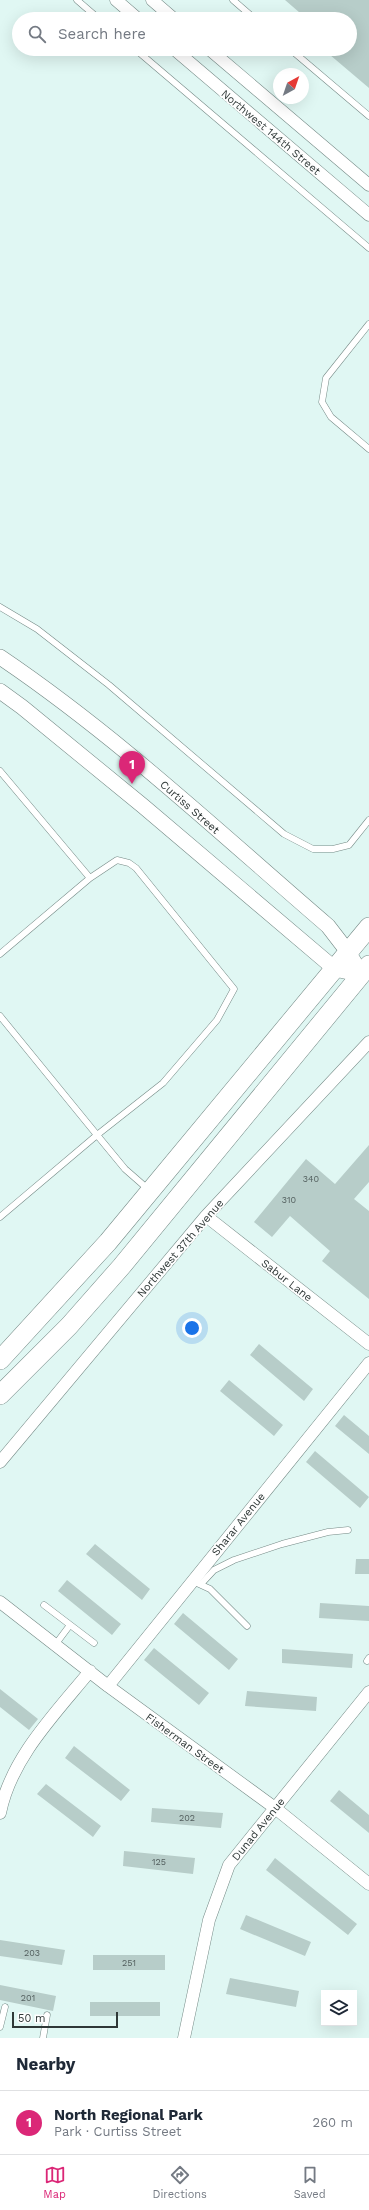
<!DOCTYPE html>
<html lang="en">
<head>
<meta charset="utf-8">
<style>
	body { margin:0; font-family:"Work Sans",sans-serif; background:#f6f6f7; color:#1f2937 }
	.controls { position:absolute; right:12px; bottom:12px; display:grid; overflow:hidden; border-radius:0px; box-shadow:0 4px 16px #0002 }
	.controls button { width:36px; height:36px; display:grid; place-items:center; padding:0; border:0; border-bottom:1px solid #e0e1e3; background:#fff; color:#1f2937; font:20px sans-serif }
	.compass { position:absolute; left:273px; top:68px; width:36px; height:36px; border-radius:50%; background:#fff; box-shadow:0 4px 16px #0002; rotate:40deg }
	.scale { position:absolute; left:12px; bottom:10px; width:106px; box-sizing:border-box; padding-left:4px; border:2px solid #2f3837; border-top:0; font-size:11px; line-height:14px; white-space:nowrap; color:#2f3837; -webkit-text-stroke:3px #fefefe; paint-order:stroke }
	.you { position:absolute; left:192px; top:1328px; width:14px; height:14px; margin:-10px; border:3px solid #fff; border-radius:50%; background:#1a73e8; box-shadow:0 0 0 6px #1a73e833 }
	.badge { display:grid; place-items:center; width:26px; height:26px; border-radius:50%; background:#db2777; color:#fff; font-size:13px; font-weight:700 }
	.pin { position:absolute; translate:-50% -33px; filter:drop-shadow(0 1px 2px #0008) }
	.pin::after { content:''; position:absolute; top:21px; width:14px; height:12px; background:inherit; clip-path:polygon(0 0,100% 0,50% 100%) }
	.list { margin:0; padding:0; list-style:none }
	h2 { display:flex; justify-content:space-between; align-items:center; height:52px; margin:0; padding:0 16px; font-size:17px }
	h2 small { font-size:13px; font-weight:400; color:#747a83 }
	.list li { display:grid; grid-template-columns:26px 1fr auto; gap:12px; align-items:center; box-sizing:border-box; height:64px; padding:0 16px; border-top:1px solid #e0e1e3 }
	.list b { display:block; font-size:15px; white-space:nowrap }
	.list p { margin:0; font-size:13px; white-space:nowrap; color:#747a83 }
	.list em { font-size:13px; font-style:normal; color:#747a83 }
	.icon { flex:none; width:22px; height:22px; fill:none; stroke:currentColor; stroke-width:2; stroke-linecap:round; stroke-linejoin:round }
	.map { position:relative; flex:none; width:369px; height:2038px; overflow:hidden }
	.search { position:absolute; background:#fff; box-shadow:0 4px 16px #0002; left:12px; right:12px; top:12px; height:44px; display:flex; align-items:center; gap:10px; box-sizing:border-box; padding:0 14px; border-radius:22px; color:#747a83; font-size:15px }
	.sheet { height:116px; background:#fff }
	nav { display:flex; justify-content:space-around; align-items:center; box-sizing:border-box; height:56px; border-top:1px solid #e0e1e3; background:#fff; font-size:11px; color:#747a83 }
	nav a { display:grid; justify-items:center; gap:2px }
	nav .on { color:#db2777 }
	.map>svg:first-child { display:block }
	.building { fill:#b7cdc9 }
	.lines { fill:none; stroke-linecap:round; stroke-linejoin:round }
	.service-casing { stroke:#748985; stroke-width:7 }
	.minor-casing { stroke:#748985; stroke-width:13 }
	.tertiary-casing { stroke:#748985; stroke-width:16 }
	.primary-casing { stroke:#748985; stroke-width:20 }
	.service { stroke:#fff; stroke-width:6 }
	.minor { stroke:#fff; stroke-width:12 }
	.tertiary { stroke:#fff; stroke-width:15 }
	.primary { stroke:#fff; stroke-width:19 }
	.labels { text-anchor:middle; stroke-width:3.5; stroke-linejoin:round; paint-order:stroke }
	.number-label { font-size:9px; fill:#515d5c }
	.street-label { font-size:11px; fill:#2f3837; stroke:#fefefe }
</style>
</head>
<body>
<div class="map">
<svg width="369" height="2038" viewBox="0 0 369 2038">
	<rect width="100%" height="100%" fill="#e0f7f3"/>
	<path class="building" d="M285,0H369V88L323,49H350V19H307Z
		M369,1145V1182L354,1199L369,1211V1299L322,1261L330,1251L290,1216L272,1237L254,1222L306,1159L335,1184Z
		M259,1344L313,1389L304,1401L250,1355Z
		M229,1380L283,1425L274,1436L220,1391Z
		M344,1415L369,1436V1454L335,1426Z
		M315,1451L369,1497L360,1508L306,1462Z
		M95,1544L150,1589L142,1600L86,1554Z
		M356,1559H369V1574H355Z
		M67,1580L121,1624L112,1635L58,1591Z
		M320,1603L369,1606V1621L319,1618Z
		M183,1613L238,1659L229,1670L174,1624Z
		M154,1648L209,1693L199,1705L144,1660Z
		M282,1649L353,1654L352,1668L282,1663Z
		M0,1689L38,1719L29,1730L0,1707Z
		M247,1691L317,1697L316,1711L245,1706Z
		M74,1746L130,1790L121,1801L65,1758Z
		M46,1784L101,1826L93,1837L37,1794Z
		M339,1790L369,1815V1833L330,1801Z
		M152,1808L223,1813L221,1828L151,1822Z
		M124,1851L195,1858L193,1874L123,1866Z
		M275,1858L357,1924L348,1935L266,1870Z
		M246,1915L311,1942L305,1956L240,1929Z
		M0,1940L65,1950L62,1965L0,1956Z
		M93,1955H165V1970H93Z
		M230,1978L299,1991L296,2007L226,1994Z
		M0,1985L56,1996L53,2011L0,2000Z
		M90,2002H160V2016H90Z"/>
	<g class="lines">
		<defs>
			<path id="service" d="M77,0L99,19
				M233,0L255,19
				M135,49L369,248
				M290,49L369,116
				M369,324L326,378L322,402L331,417L369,449
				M0,607L37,629L109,685L284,834L313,849H333L349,845L369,820
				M0,771L90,878
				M0,954L90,878L117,860L129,863L136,868L234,989L217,1020L163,1083L97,1135L125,1169L149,1190
				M0,1016L97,1135L0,1217
				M197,1583L210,1589L247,1626
				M201,1584L214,1570L234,1560L282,1544L328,1532L348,1530
				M44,1605L94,1643
				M55,1645L70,1625
				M367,1661L369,1658
				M0,2027L5,2007
				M43,2038L47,2015"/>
			<path id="minor" d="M116,0L138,19
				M152,0L174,19
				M174,49L369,215
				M209,49L369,185
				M206,1216L369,1344
				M0,1462L206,1216L369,1042
				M0,1602L108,1686L275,1808L369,1884
				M108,1686L369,1363
				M0,1813C11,1758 55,1714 90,1671
				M184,2038L209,1920L229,1865L369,1692"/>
			<path id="tertiary" d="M0,657C117,736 221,834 328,926L348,952L362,975
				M0,691L22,707L143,806L335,969L362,975"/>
			<path id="primary" d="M0,1360L108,1242L369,927
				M0,1395L69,1326L121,1267L369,965"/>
		</defs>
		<use href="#service" class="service-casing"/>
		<use href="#minor" class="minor-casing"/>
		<use href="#tertiary" class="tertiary-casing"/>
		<use href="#primary" class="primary-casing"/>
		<use href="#service" class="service"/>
		<use href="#minor" class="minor"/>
		<use href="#tertiary" class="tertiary"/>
		<use href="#primary" class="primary"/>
	</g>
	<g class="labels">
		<g class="number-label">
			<text x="311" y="1182">340</text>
			<text x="289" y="1203">310</text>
			<text x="187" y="1821">202</text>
			<text x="159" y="1865">125</text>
			<text x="32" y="1956">203</text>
			<text x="129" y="1966">251</text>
			<text x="28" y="2001">201</text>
		</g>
		<g class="street-label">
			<text transform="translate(271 132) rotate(40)" y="4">Northwest 144th Street</text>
			<text transform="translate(190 807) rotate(41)" y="4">Curtiss Street</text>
			<text transform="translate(180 1248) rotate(-49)" y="4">Northwest 37th Avenue</text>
			<text transform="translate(287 1280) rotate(38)" y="4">Sabur Lane</text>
			<text transform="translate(238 1524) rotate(-51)" y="4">Sharar Avenue</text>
			<text transform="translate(185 1743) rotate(36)" y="4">Fisherman Street</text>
			<text transform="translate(258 1829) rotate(-51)" y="4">Dunad Avenue</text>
		</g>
	</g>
</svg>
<div class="controls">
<button><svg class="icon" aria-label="layers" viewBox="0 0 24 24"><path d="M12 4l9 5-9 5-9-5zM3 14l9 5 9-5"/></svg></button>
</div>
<svg class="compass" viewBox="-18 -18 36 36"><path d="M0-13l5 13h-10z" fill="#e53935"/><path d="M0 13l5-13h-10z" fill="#747a83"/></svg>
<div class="scale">50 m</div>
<div class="you"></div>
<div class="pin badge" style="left:132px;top:784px">1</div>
<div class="search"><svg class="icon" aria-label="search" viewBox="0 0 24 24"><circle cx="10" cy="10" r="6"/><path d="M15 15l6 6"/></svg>Search here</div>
</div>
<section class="sheet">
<h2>Nearby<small></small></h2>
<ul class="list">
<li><span class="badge">1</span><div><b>North Regional Park</b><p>Park · Curtiss Street</p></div><em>260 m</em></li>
</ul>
</section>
<nav>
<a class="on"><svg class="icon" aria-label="map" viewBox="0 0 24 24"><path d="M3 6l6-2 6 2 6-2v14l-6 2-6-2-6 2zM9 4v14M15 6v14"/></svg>Map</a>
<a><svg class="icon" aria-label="directions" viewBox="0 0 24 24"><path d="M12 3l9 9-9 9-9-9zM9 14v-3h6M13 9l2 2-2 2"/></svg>Directions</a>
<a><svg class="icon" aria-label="saved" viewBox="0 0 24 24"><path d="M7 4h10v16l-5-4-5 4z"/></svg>Saved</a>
</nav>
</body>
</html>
